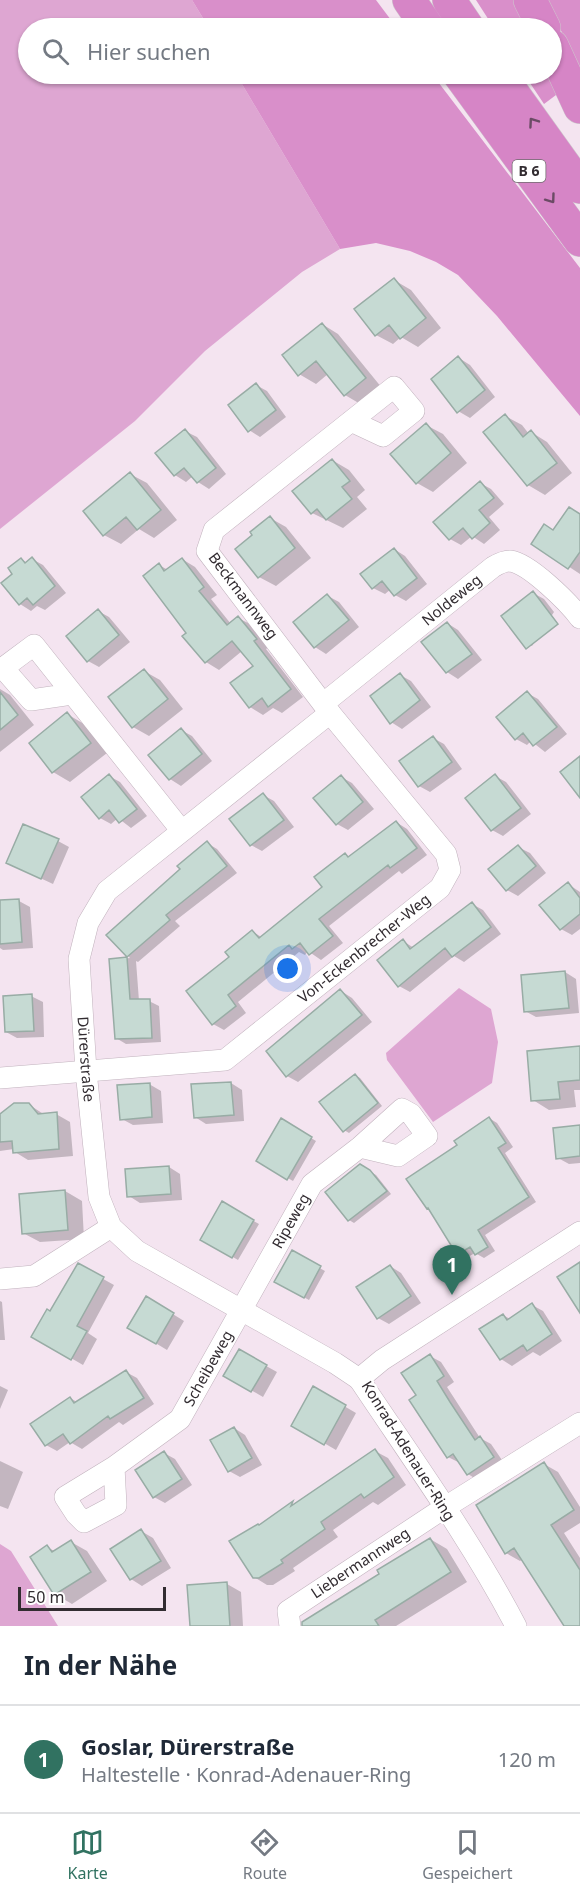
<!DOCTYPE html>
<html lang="de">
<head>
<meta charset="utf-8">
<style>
	body { margin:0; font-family:"Noto Sans",sans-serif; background:#f6f6f7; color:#1f2937 }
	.scale { position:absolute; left:18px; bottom:15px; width:148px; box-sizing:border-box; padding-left:6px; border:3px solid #322c31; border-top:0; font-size:16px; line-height:21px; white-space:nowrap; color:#322c31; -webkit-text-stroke:4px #fff; paint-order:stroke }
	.you { position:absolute; left:288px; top:969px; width:21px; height:21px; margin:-15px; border:4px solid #fff; border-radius:50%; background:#1a73e8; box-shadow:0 0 0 9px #1a73e833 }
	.badge { display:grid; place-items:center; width:39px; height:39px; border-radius:50%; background:#317261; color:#fff; font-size:20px; font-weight:700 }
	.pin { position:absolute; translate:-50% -50px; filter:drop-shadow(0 2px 3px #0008) }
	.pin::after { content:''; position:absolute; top:32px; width:21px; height:18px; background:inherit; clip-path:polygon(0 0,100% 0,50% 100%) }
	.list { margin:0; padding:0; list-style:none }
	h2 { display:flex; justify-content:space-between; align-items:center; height:78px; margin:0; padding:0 24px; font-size:26px }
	h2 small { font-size:20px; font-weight:400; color:#747a83 }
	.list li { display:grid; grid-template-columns:39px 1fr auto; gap:18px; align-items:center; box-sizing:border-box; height:108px; padding:0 24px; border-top:2px solid #e0e1e3 }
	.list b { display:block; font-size:22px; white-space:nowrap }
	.list p { margin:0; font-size:20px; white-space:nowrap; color:#747a83 }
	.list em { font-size:20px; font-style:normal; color:#747a83 }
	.icon { flex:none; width:33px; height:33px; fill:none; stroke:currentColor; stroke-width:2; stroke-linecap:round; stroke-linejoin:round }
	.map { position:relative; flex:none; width:580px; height:1626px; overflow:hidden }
	.search { position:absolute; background:#fff; box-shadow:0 2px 4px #0004; left:18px; right:18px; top:18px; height:66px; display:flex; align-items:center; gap:15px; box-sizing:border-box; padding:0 21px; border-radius:33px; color:#747a83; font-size:22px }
	.sheet { height:186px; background:#fff }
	nav { display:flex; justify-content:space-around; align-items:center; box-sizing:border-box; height:84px; border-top:2px solid #e0e1e3; background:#fff; font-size:16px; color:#747a83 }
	nav a { display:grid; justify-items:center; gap:3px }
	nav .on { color:#317261 }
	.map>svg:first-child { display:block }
	.green { fill:#dea6d2 }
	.forest { fill:#d98fca }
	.shadow { fill:#0003 }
	.building { fill:#c6dad3; stroke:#98aca5; stroke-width:1.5 }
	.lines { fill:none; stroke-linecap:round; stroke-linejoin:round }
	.street-casing { stroke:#c1b2bd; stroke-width:22 }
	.highway-casing { stroke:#ceccce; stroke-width:34 }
	.street { stroke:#fff; stroke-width:21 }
	.highway { stroke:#d685c6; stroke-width:33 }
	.oneway { stroke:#6b4b65 }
	.labels { text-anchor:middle; stroke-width:5; stroke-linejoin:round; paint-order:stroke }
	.shield { fill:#fff; stroke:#706b6f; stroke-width:1.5 }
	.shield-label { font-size:14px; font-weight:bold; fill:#322c31 }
	.street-label { font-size:15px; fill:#322c31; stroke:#fff }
</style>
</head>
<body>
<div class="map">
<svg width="580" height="1626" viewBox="0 0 580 1626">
	<rect width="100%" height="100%" fill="#f4e4f0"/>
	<path class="green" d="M0,0H192L209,28H28V74H236L340,249L302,272L205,351L135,421L0,529Z
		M459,988L491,1009L498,1042L492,1083L433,1122L387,1060L386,1053Z
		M0,1544L11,1551L58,1626H0Z"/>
	<path class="forest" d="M192,0H376L397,28H209Z
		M476,0H517L530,28H494Z
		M547,0H580V72Z
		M236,74H432L580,268V416L497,316L458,275L436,262L410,251L376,243L340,249Z
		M524,74H551L560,92L544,104Z"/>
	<path class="shadow" d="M394,280L411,290L441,328L418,347L401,337L393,344L376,335Z
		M322,324L338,334L382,388L362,405L345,395L328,374L316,384L299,374Z
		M459,358L470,365L495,397L470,418L458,411Z
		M256,385L267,391L286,417L260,437L249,430Z
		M505,416L522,425L529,434L531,432L547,442L572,473L545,495L528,485L485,432Z
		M426,425L443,434L467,463L433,492L417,483Z
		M185,431L197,437L226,474L209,489L198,482L193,476L186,482L175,475L157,453Z
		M332,460L349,470L365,490L357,497L367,509L343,528L312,513Z
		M130,474L147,483L177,520L154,538L139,529L121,544L104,535Z
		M480,483L491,489L504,504L489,517L500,530L484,544L472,536L461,545L450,539Z
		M580,515V574L533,543Z
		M270,518L286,527L311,558L276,586L259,577Z
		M394,549L405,556L427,584L406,601L395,595L391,589L385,594L373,588Z
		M21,559L27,563L32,559L43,565L66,593L45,610L37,606L31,611L20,604L15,574Z
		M182,559L195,567L217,595L211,599L231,624L238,618L252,625L269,647L266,649L303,697L282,713L273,708L263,715L250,707L255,666L242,651L219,670L206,662L184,636L188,633L159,565L168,570Z
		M533,593L544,599L554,612L532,646L521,639Z
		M328,596L339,602L359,627L326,654L315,647L295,622Z
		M98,611L109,617L130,642L99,667L88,661Z
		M447,623L458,630L482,660L458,679L447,672Z
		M144,671L160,680L183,709L149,736L133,727Z
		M400,675L411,681L431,707L402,729L391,722Z
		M0,689L10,695L34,725L0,752Z
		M527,693L538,699L567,734L545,752L531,741L527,745L516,739Z
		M67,714L84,724L107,753L70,782L53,772Z
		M181,730L192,736L212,761L181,786L170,779L151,755Z
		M433,738L444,744L462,769L430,792L419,786Z
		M109,776L120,782L147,816L131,828L118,818L111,824L100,818Z
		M495,776L506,782L531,814L503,836L492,830Z
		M341,777L352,783L374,809L348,830L337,824Z
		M263,795L274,801L294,827L262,851L251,845Z
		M396,822L407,829L427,855L402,874L399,871L329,926L343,943L321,960L308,951L305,955L299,952L238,1002L246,1013L224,1030L213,1024L231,957L253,932L263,938L324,887L345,855L349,858Z
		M58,841L69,847L53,884L8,863Z
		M207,843L217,849L237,873L175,921L180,926L138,962L136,961L139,1001H149L159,1006L161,1042L126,1044L116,1038L111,960L130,958L108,935L182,869Z
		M518,847L530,853L546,873L518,896L507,890Z
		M568,884L580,892V929L572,935L561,929Z
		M19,901L30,907L33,948L3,950L0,948V902Z
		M472,904L483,910L501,934L464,962L454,956L410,992L399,986L403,941L414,948Z
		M565,972L576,979L579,1013L536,1017L525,1011Z
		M341,991L352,998L372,1022L298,1082L287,1076Z
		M31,996L43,1002L44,1037L17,1038L6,1032Z
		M580,1048V1090H574L576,1107L549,1110L533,1100Z
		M355,1075L360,1078L382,1106L349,1133L344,1130Z
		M231,1083L242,1090L244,1121L206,1124L195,1117Z
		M149,1084L161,1091L163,1123L133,1125L122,1119Z
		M28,1104L45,1115L56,1114L70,1122L73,1156L28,1160L15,1152L14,1149L0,1151V1116Z
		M489,1118L497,1123L513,1147L505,1153L536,1202L485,1235L495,1251L484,1258L475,1253L466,1258L458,1254L432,1210L428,1208Z
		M281,1120L316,1141L293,1181L258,1161Z
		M580,1126V1163L569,1164L558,1158Z
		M360,1166L376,1175L391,1194L354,1223L349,1220Z
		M169,1167L180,1174L182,1200L140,1203L129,1196Z
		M65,1191L82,1201L84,1239L40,1242L23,1233Z
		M222,1203L259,1224L238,1260L202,1239Z
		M292,1253L325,1271L309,1300L276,1282Z
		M78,1265L114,1285L88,1333L97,1339L83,1365L33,1336L51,1313Z
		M390,1266L401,1273L421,1303L389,1324L378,1318Z
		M147,1298L184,1321L167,1350L129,1327Z
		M0,1301L2,1302L5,1340H0Z
		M532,1305L543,1311L562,1341L540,1356L533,1352L512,1366L501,1359L482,1329L503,1315L510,1319Z
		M239,1351L277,1372L263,1397L225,1375Z
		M430,1356L441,1362L454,1382L447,1387L480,1438L491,1444L504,1463L479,1481L468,1474L460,1463L448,1457L418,1395Z
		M126,1372L137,1378L154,1404L123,1425L119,1422L82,1449L70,1442L57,1451L46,1445L70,1398L77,1402Z
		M0,1386L8,1390L0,1409Z
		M313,1388L356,1413L336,1450L293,1425Z
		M234,1428L245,1435L262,1465L240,1477L229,1471Z
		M375,1451L388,1458L406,1485L378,1505L373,1502L333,1530L338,1537L293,1568L295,1571L273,1585H267L254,1577L260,1526Z
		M164,1453L175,1459L192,1485L165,1503L154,1497Z
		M0,1461L23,1472L8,1509L0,1506Z
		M544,1464L558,1472L580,1507V1523L564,1533L580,1558V1626H566L523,1559L520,1561L506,1553Z
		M141,1531L153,1538L171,1568L142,1586L131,1579L112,1549Z
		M430,1539L447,1549L467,1582L396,1626H307Z
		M71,1542L87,1551L107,1581L72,1604L55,1594L32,1557L47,1547L56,1552Z
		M227,1584L241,1592L243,1626H191Z"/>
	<path class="building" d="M394,278L426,318L400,339L389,325L375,336L354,309Z
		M322,323L366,378L344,396L316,361L298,376L282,355Z
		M458,356L485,390L457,413L431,379Z
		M256,383L276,410L248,432L228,405Z
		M505,414L523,437L531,430L557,463L527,486L483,432Z
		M426,423L451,453L416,484L390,454Z
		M185,429L216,468L197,483L184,468L174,476L155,453Z
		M332,459L350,481L342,487L352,499L326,520L317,509L311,514L292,491Z
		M130,472L161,510L137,530L126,517L103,536L83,511Z
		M480,481L494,498L479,510L490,523L472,539L463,528L449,540L433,522Z
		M569,507L580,514V552L568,569L531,544L544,524L553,530Z
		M270,516L295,548L258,578L235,549L252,535L250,532Z
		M394,548L417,578L394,596L382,581L372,589L360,574Z
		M32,557L55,586L33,605L27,598L19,605L1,583L12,574L8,568L21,558L25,563Z
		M182,558L204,587L199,591L227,625L238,616L257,639L254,641L291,689L268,707L262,698L249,708L230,683L253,666L232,641L205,663L182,636L186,633L143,576L159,563L164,571Z
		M533,591L558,624L526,649L501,616Z
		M327,594L349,620L314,648L293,622Z
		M98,609L119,635L87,662L66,636Z
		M447,622L472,654L446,673L421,642Z
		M144,669L168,699L132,728L108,697Z
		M400,673L420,700L390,724L370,696Z
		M527,691L557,727L533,746L523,733L515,740L496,717Z
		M0,692L18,715L0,730Z
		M67,712L91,743L52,773L29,743Z
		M181,728L202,754L169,780L148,755Z
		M433,736L452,762L418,787L399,761Z
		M580,756V798L560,772Z
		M109,774L137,809L119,823L109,810L99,819L81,797Z
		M495,774L521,808L491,831L465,798Z
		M341,775L363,802L336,825L313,798Z
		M263,793L284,820L250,846L229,819Z
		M396,821L417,848L390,868L388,865L319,919L333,936L309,955L300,943L292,949L289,945L228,995L236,1006L212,1025L186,991L229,957L225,952L252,930L259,938L322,887L314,877L345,853L348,857Z
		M23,824L59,839L41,879L6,863Z
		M207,841L227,866L166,915L170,920L127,957L106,935L180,869L177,866Z
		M518,845L536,866L506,891L488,869Z
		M568,882L580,898V914L560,930L539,905Z
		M19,899L22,942L0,944V900Z
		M472,902L491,927L452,957L445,948L398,987L377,960L403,939L410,949Z
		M127,957L130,999H150L152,1038L115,1039L109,959Z
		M565,971L569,1008L524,1012L521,975Z
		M340,989L362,1015L286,1077L266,1051Z
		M32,994L34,1031L5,1032L3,996Z
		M580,1046V1080L558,1082L560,1099L531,1101L527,1051Z
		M355,1074L378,1103L343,1132L319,1102Z
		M231,1082L234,1115L194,1118L191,1084Z
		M150,1083L152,1117L120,1120L117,1085Z
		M14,1103H29L38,1114L57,1112L59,1149L13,1153L12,1141L0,1142V1114Z
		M489,1117L506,1143L498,1148L529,1197L478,1230L488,1247L475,1255L470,1247L457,1255L428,1208L427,1209L406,1179L457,1145L454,1141Z
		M281,1118L312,1137L287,1180L256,1161Z
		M580,1125V1156L556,1159L553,1128Z
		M360,1164L370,1170L387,1191L348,1221L325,1192Z
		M169,1166L171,1194L127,1197L125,1169Z
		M65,1190L68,1230L22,1234L19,1194Z
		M222,1201L254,1220L232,1258L200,1240Z
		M292,1250L321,1266L304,1298L274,1282Z
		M580,1262V1313L557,1277Z
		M78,1263L104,1277L77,1326L87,1331L71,1360L31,1337L47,1309L50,1311Z
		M390,1265L411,1296L377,1319L356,1287Z
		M146,1296L174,1313L156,1344L127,1328Z
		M532,1303L552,1334L527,1351L523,1345L500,1360L479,1329L503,1314L507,1320Z
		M239,1349L267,1365L251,1392L223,1376Z
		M430,1354L444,1376L437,1381L450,1402L475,1440L480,1436L494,1457L467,1475L453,1454L447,1458L409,1400L416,1395L401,1373Z
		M126,1370L144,1398L110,1419L108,1416L70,1444L63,1434L45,1446L30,1424L70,1397L74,1403Z
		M313,1386L346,1405L324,1445L291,1426Z
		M234,1427L252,1458L228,1472L210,1440Z
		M375,1449L394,1477L364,1498L361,1494L321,1522L325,1529L281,1560L283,1563L259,1578H253L229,1541L258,1524L259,1525L293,1501L291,1506Z
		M164,1451L182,1479L153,1498L135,1470Z
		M544,1462L574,1510L551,1525L580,1570V1626H564L514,1548L505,1554L476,1505Z
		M141,1529L161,1561L130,1580L110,1549Z
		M430,1538L451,1572L375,1620L379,1626H302V1622L379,1574L377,1570Z
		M71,1540L91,1572L54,1595L30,1557L47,1545L52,1552Z
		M227,1582L230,1626H190L187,1585Z"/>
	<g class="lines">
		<defs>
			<g id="street">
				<path d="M72,694L31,700L3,668L34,645L181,830"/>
				<path id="s1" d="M324,703L493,567C498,564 504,561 510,561C529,563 569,603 580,618"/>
				<path id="s2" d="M330,713L107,891L88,923L79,959L86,1071L99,1197L111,1227L137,1251L335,1363L359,1379"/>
				<path id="s3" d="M0,1078L225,1060L440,888L450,870L446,854L330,713L207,551L214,530L394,387L414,411L383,436L351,421"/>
				<path d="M0,1279L34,1276L111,1227"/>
				<path id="s4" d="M114,1467L116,1505L84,1522L76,1514L65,1497L114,1467L180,1419L312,1184L360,1147L402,1109L411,1114L427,1136L398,1156L360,1147"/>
				<path id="s5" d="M290,1626L288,1611L444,1508L580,1423"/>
				<path d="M516,1626C471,1540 413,1460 359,1379L382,1360L580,1232"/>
			</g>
			<path id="highway" d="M409,0L428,28
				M449,0L468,28
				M530,0L544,28
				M552,46L580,107
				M459,74L580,240
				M499,74L580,187"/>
		</defs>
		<use href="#street" class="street-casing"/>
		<use href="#highway" class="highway-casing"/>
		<use href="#street" class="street"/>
		<use href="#highway" class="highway"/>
	</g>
	<defs><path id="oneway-chevron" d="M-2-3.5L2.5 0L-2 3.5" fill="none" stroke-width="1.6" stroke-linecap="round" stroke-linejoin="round" transform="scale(1.5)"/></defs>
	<g class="oneway">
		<use href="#oneway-chevron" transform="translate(533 122) rotate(-125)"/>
		<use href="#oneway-chevron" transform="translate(551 199) rotate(54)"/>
	</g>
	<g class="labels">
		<rect class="shield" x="512.5" y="160" width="33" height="22" rx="4.5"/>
		<g class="shield-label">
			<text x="529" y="176">B 6</text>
		</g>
		<g class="street-label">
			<text transform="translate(243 596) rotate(53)" y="5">Beckmannweg</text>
			<text dy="5" stroke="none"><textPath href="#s1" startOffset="164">Noldeweg</textPath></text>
			<text dy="5" stroke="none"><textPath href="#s3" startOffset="404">Von-Eckenbrecher-Weg</textPath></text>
			<text dy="5" stroke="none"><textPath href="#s2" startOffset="460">Dürerstraße</textPath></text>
			<text dy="5" stroke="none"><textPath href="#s4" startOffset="472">Ripeweg</textPath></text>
			<text dy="5" stroke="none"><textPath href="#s4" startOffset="303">Scheibeweg</textPath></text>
			<text transform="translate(408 1451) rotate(58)" y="5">Konrad-Adenauer-Ring</text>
			<text dy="5" stroke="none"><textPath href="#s5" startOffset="102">Liebermannweg</textPath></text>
		</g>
	</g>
</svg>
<div class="scale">50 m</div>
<div class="you"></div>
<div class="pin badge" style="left:452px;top:1295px">1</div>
<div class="search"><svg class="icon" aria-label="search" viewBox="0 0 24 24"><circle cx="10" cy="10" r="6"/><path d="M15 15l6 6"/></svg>Hier suchen</div>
</div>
<section class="sheet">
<h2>In der Nähe<small></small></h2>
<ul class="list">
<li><span class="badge">1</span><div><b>Goslar, Dürerstraße</b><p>Haltestelle · Konrad-Adenauer-Ring</p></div><em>120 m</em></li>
</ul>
</section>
<nav>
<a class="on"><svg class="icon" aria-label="map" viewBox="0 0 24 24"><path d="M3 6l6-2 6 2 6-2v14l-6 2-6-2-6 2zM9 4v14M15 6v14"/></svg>Karte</a>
<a><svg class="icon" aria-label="directions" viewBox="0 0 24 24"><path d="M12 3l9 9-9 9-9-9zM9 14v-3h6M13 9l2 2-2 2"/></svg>Route</a>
<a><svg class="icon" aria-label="saved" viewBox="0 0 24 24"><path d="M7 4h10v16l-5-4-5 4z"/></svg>Gespeichert</a>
</nav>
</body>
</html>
